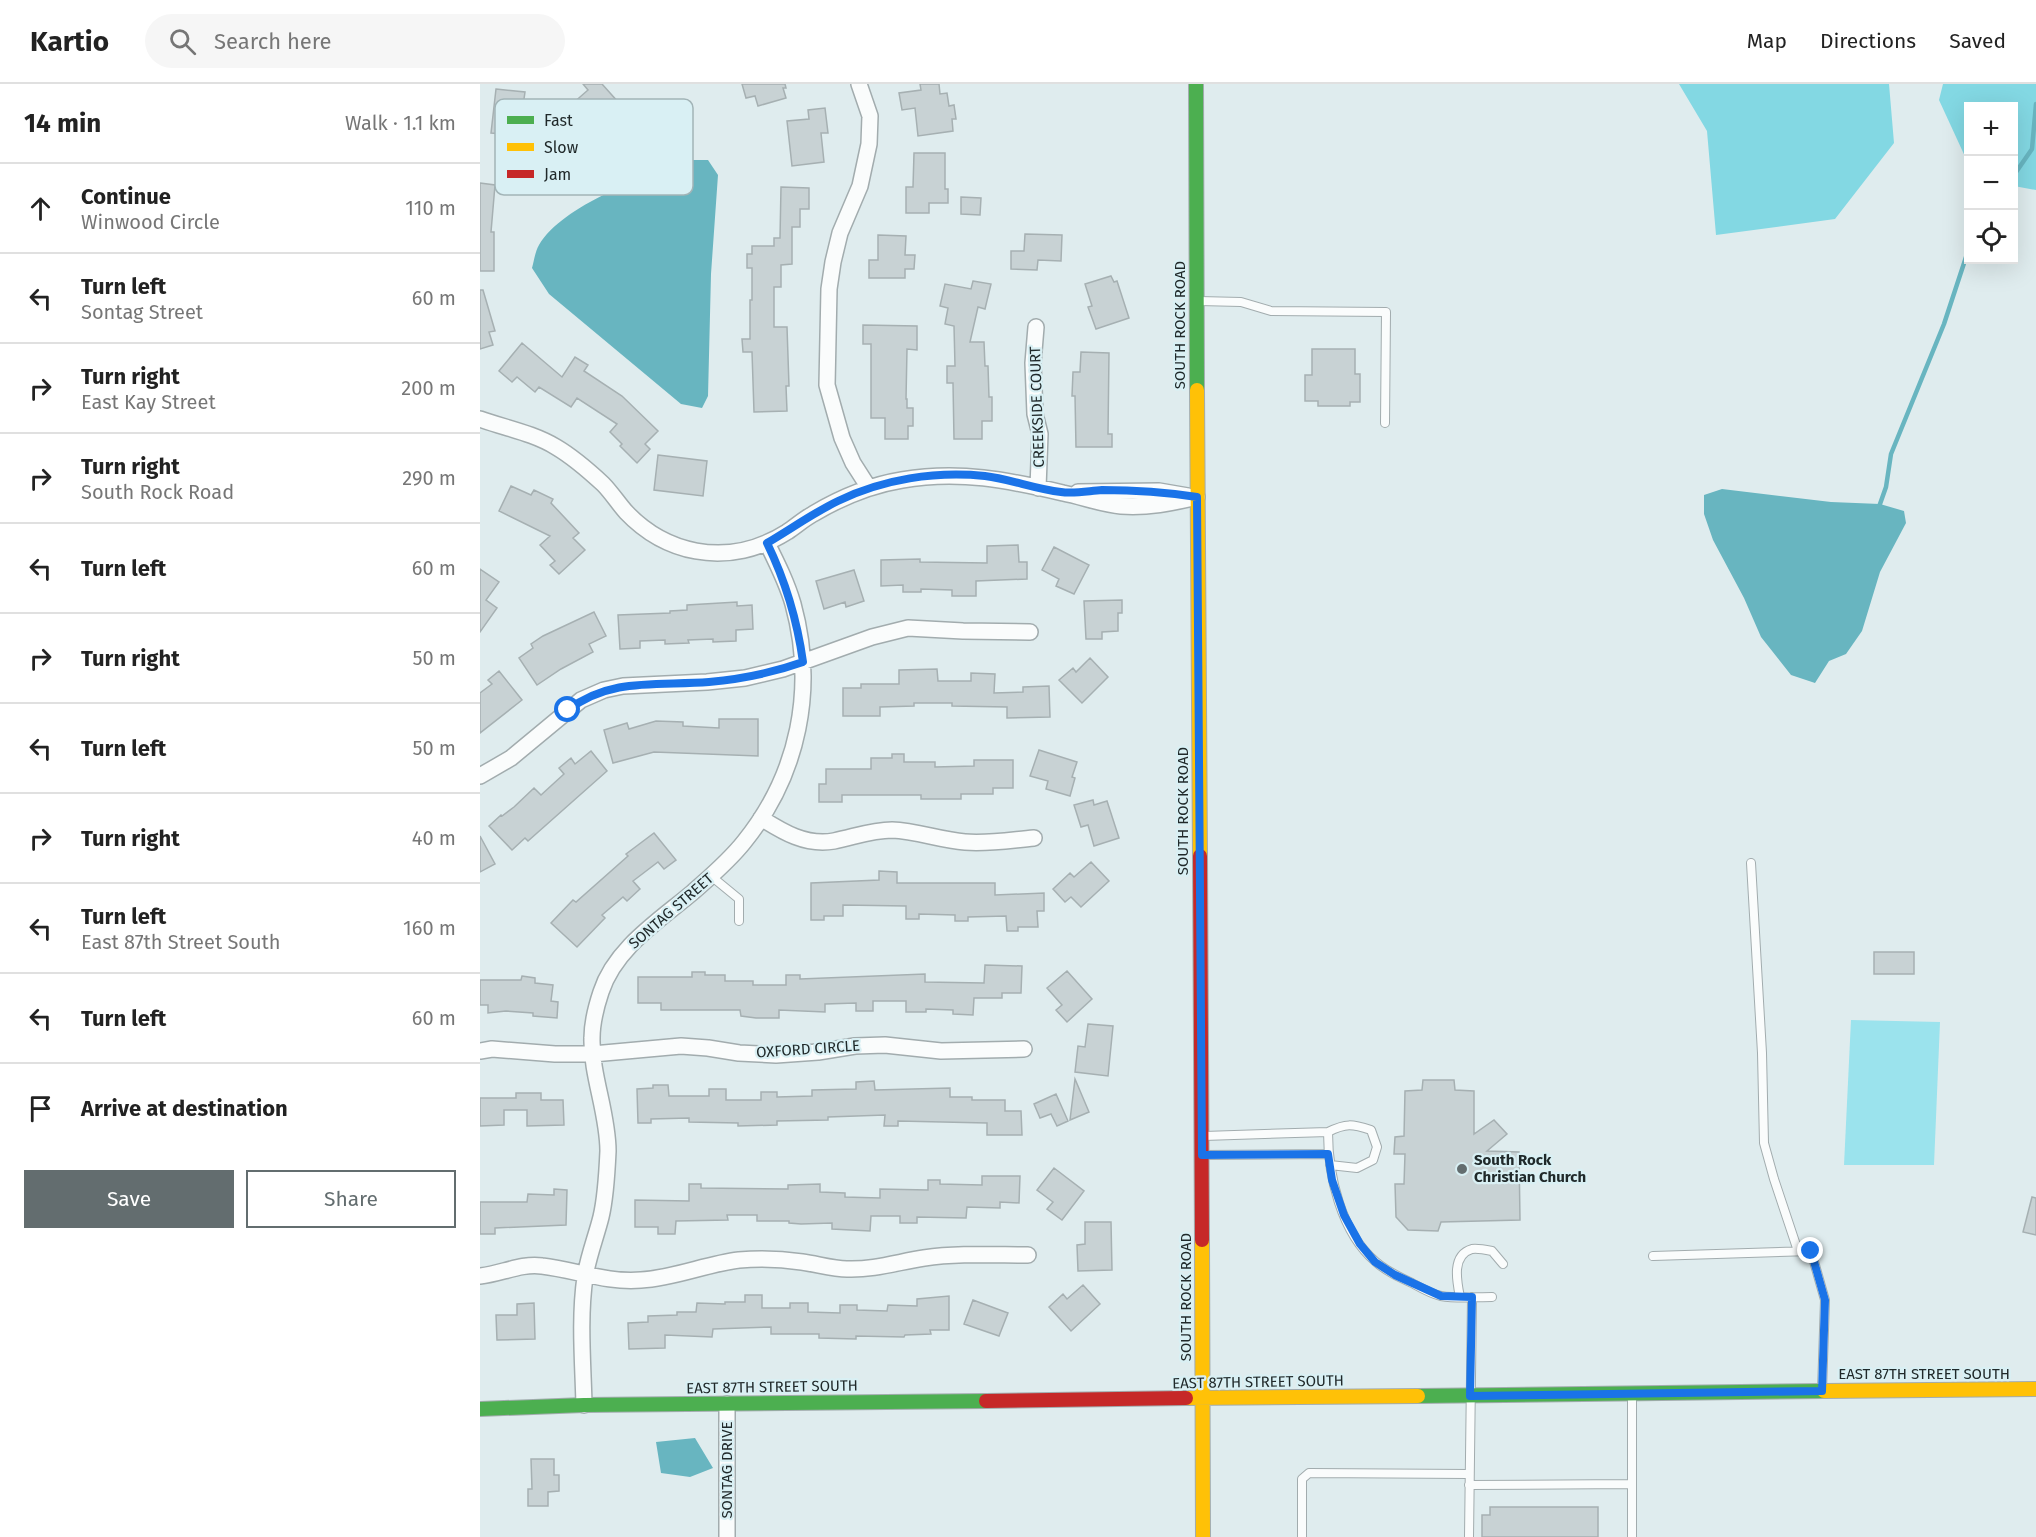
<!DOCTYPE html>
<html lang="en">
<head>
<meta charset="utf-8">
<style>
	body { margin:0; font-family:"Fira Sans",sans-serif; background:#f6f6f6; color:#222 }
	.controls { position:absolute; right:18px; top:18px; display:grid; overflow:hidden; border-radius:0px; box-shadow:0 6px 24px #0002 }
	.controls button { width:54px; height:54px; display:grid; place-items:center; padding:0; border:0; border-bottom:2px solid #e0e0e0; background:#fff; color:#222; font:30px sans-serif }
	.stop { position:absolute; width:18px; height:18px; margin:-14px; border:4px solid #1a73e8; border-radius:50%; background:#fff }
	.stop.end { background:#1a73e8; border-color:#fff; box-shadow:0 2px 6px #0008 }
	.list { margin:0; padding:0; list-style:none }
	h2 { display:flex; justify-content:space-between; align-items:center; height:78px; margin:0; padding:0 24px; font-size:26px }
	h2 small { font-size:20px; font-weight:400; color:#767676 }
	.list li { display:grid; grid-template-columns:39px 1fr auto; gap:18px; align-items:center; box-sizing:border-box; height:90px; padding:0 24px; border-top:2px solid #e0e0e0 }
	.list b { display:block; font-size:22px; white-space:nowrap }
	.list p { margin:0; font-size:20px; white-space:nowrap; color:#767676 }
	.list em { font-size:20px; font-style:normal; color:#767676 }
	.actions { display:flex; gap:12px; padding:18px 24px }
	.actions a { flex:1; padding:14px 0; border:2px solid #636d6f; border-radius:0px; text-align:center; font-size:21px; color:#636d6f }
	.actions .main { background:#636d6f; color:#fff }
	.icon { flex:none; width:33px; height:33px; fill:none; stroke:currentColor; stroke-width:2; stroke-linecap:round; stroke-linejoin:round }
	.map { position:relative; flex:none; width:1556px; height:1453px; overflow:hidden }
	header { display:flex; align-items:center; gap:36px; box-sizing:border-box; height:84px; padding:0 30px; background:#fff; border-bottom:2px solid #e0e0e0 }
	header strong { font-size:28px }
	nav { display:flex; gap:33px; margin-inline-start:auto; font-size:21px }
	.search { width:420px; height:54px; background:#f6f6f6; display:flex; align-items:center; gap:15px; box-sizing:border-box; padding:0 21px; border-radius:33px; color:#767676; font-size:22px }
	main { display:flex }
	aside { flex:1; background:#fff }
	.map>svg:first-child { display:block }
	.green { fill:#9be3ed }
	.forest { fill:#83d8e3 }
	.water { fill:#68b5c0 }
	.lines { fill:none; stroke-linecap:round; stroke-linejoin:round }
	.stream { stroke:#68b5c0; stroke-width:4.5 }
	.building { fill:#c8d2d4; stroke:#a6b0b2; stroke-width:1.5 }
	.lane-casing { stroke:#a2acae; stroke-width:10 }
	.street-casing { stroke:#a2acae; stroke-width:18 }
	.fast-casing { stroke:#a2acae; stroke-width:16 }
	.slow-casing { stroke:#a2acae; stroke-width:16 }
	.jam-casing { stroke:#a2acae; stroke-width:16 }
	.lane { stroke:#fafcfc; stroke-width:8 }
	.street { stroke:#fafcfc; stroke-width:15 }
	.fast { stroke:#4caf50; stroke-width:14 }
	.slow { stroke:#ffc107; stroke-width:14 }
	.jam { stroke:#c62828; stroke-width:14 }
	.route { stroke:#1a73e8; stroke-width:8 }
	.poi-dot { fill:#636d6f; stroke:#d9f0f4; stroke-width:2 }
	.labels { text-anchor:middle; stroke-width:4.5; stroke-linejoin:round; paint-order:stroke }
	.street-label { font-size:15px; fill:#20292a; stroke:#d9f0f4 }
	.poi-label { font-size:15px; font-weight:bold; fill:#20292a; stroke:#d9f0f4; text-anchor:start }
	.key { fill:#d9f0f4; stroke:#a2b4b7; stroke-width:1.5 }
	.key-label { font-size:16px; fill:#20292a }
</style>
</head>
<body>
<header>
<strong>Kartio</strong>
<div class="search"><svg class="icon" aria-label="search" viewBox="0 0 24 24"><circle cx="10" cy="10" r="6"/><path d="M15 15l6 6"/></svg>Search here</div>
<nav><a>Map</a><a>Directions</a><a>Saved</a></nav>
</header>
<main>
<aside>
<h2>14 min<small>Walk · 1.1 km</small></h2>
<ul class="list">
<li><svg class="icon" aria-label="ahead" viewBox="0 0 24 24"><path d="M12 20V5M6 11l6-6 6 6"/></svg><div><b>Continue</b><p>Winwood Circle</p></div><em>110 m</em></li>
<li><svg class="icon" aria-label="left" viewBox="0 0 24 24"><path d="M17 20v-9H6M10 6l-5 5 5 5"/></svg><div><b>Turn left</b><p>Sontag Street</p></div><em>60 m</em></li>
<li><svg class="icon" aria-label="right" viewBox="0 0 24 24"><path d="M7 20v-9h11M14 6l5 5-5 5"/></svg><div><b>Turn right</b><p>East Kay Street</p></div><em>200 m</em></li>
<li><svg class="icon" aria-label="right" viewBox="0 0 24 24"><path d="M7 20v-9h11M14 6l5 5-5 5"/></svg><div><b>Turn right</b><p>South Rock Road</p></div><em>290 m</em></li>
<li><svg class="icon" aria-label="left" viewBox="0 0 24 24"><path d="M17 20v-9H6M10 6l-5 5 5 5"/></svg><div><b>Turn left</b></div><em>60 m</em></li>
<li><svg class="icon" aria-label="right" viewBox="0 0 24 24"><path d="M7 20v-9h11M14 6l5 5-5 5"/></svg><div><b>Turn right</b></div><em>50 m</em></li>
<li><svg class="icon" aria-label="left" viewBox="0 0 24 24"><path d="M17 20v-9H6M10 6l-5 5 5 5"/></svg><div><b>Turn left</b></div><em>50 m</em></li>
<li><svg class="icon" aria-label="right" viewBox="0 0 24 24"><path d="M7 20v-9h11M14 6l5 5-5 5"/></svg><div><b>Turn right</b></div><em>40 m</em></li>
<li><svg class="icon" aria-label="left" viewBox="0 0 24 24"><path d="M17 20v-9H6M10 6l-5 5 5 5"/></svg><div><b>Turn left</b><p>East 87th Street South</p></div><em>160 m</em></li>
<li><svg class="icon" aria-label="left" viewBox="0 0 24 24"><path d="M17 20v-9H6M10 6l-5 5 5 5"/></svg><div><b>Turn left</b></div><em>60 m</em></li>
<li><svg class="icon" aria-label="arrive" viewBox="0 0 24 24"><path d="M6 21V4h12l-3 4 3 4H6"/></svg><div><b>Arrive at destination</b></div></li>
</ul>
<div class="actions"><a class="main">Save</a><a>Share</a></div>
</aside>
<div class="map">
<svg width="1556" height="1453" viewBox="0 0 1556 1453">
	<rect width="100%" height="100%" fill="#dfecee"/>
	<path class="green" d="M1371,936L1460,938L1454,1081H1364Z"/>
	<path class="forest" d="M1199,0H1409L1414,59L1355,135L1236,151L1227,47Z
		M1463,0H1556V106L1534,102V22H1488V79L1459,16Z"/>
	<path class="water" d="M206,76H228L238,91L231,190L228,312L222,324L201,320L69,210L52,184C54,177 55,168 59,161C84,120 163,94 206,76Z
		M1242,405L1351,418L1400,420L1424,427L1426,439L1400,488L1382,547L1366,570L1349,577L1335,599L1311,591L1281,553L1264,514L1233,456L1224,430V411Z
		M215,1354L233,1384L210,1393L181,1389L176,1358Z"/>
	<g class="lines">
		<path class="stream" d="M1534,91L1552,65L1556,20
			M1400,420L1406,403L1411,370L1464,240L1488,167"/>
	</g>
	<path class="building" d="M103,0H122L139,19L111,43L92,20L108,6Z
		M262,0H305L306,4H303L306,14L278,22L275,12L266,14Z
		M440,0H459L460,10L467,9L469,22L474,21L476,35H472L473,47L438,52L435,24L422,26L419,9L441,6Z
		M16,5L45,8L43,22L61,25L58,49L24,45L23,50L11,49Z
		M345,24L348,49H341L344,78L312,82L307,37L329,35L328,26Z
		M434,69H465V105H468V119H449V129H426V103H433Z
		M0,99L15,101L11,148H14V187H0Z
		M301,103L329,104V125H320V143H312V180L301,181V203H294V243H307L309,302H306L307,327L274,328L272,268H263L262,255H270V216H272V184H267V170H272V162H294V154H300Z
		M481,113L501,114L500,131L481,130Z
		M545,150L582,151L581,177L558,176L557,186L531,185V167H544Z
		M398,151L426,152L425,171H435L434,185H425V194H389V176H398Z
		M631,192L634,198L637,197L649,234L616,245L608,223L612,222L605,200Z
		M493,197L511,200L505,225L498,223L490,258H504L505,282H508L509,313H512V337H502V355H474L473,299H467V282H475L474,242L465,240L468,224L460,222L465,200L491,205Z
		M0,206H3L15,247L9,248L13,261L0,265Z
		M383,241L437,242V266L427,265L426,315H427V324H433V342H428V355H405V334H391V260H383Z
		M42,259L82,293L95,273L108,281L104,287L142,312L178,347L165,360L170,365L157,379L140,362L142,360L130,348L137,340L97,314L91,323L59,303L55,308L37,293L32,298L19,287Z
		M832,265H875V290H880V318H870V322H838V317H825V291H832Z
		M601,268L629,269L628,350H632V363H596L595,312H592L593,288H600Z
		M178,371L227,377L223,412L174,406Z
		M31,402L51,411L54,406L73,415L71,419L99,449L93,454L105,466L79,490L70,481L75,477L60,461L70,452L19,427Z
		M538,461L539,478H547V495L496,497V512H472V506L441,505V508H423V501L401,502V476L440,475V478L507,479V462Z
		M574,463L609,481L594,510L576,502L579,495L562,486Z
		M0,485L19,498L6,516L17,524L0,548Z
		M374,486L384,517L366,523L365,518L344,525L336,497Z
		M642,516V529H638V547L622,548V555H606L604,517Z
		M257,518V522L272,521L273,545L256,546V557L233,558V555L208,556L209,559L185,560V556L160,557V564L140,565L138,531L190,529V527L207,526V521Z
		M114,528L126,552L109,560L113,568L81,585L57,601L39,574L53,564L51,560L63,552Z
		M610,574L628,593L602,619L579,596L593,584L596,588Z
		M457,585L458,597H491V589L515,590L514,609L543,608V603L569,602L570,633L527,634V623L472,622V619H434V622L400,623V632H363V604H381V600H419V586Z
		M19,587L42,616L0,649V609L12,600L8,596Z
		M239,635H278V672L174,668L133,679L124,646L147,639L149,645L176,637L203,638V642L239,644Z
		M559,666L597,678L592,693L595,694L590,712L566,705L568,697L550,692Z
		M111,667L127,687L48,757L45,754L32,766L9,742L21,731L22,732L34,723L54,704L61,711L84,690L79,684L91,674L95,680Z
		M412,670H424V678H455V683L494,682V676H533V704H513V710H481V715H441V711H362V718H339V700H346V685H391V674H412Z
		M613,716L614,721L627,717L639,754L614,762L608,741L601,743L594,721Z
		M174,749L196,776L184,785L178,778L153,797L160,805L147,817L143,813L122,831L125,834L97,863L71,839L93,816L96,818L148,772L146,770Z
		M0,752L15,780L0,788Z
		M611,778L629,797L601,823L591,813L585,818L573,805L590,789L594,793Z
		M399,787L417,788V799H515V811L564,809V827H557L558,843H538V847H527L526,832L488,833V837H475V831L439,830V835H426V822L363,821V832H344V836H331V799L399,796Z
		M1394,868H1434V890H1394Z
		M505,881L542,882L541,909H522V914H494L493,931L473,930V926L446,925V928H426V917H393V927H376V919L345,920V928L299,926V934H276L261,932L260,926H181V919H158V893H212V888H225V891H245V897H273V901H306V891H320V895L445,890V898L504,899Z
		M587,887L612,915L587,938L576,926L582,921L567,904Z
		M42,892L55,894V899L73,901L71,917L78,918L77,934L53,932V929L26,927L8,929V921H0V896H41Z
		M608,940L633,942L628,992L595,988L598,962L605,963Z
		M595,995L609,1028L590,1036Z
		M943,996H974L975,1006L994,1007V1050L1014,1036L1027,1050L1007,1067L1039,1068L1040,1136L961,1138L958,1147L928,1146L916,1133L915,1100H924L925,1070H914L915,1053L924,1052L925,1007L942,1006Z
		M394,997L395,1006L470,1004V1013H492V1016H525V1027H541L542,1051H507V1039L418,1037V1042H404L405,1031L348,1033V1036L297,1037V1041L258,1042V1039L209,1038V1034L171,1035V1039H158L157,1005L173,1004V1001H188L189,1012H229V1005H246V1016H281V1008H297V1013L332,1012V1006L376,1005V998Z
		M36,1009H61V1016H83L84,1041L47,1042V1026H24V1041L0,1042V1014H36Z
		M576,1010L588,1037L577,1042L571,1030L560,1034L554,1020Z
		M574,1084L604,1107L582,1136L567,1125L573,1118L557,1106Z
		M502,1092H540L539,1119L520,1118V1124L487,1123L486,1134L437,1133V1139H420V1132H391L390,1147L352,1145V1139L321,1140L309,1139V1137H277V1131H247L248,1136L196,1137L195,1150H178V1143H155V1116L209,1117V1100H221V1104L308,1105V1101L340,1100V1108L365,1109V1113L400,1114V1105L448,1106V1096H460V1100L502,1101Z
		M74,1105L87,1106L86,1141L15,1144V1150H0V1118H47L48,1110L74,1111Z
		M1552,1113L1556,1114V1151L1543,1148Z
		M605,1138H631L632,1186L598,1187L597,1161L605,1160Z
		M603,1201L620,1220L591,1247L569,1223L583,1210L587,1215Z
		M265,1211H282V1224H310V1219H328V1228L360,1229V1221H377V1226L407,1227L408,1221L437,1222V1215L469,1212V1246H450L451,1250L425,1251L424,1253L376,1252V1255L339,1254V1250H291V1243L233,1245L232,1253L185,1251V1264L149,1265L148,1239L168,1238V1232L197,1231V1228H216L217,1219L245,1220V1218H265Z
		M493,1216L528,1229L519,1252L484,1240Z
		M54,1219L55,1255L17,1256L16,1231H37V1220Z
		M51,1375H74V1391H79V1407L68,1408V1422H48V1405H52Z
		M1010,1423H1118V1453H1002V1431H1010Z"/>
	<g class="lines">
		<defs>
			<path id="lane" d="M719,217L761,218L791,227L906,228L905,339
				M1271,779L1282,969L1284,1059L1294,1095L1318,1167
				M231,792L259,815V837
				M724,1052L848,1048
				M724,1071L848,1070
				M850,1081L877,1084L893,1076L897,1063L891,1046C872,1040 866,1039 848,1048C848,1091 861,1149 896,1178C906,1187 919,1193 932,1199C941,1204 951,1210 961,1212C977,1215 996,1213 1012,1213
				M1173,1172L1331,1167L1345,1216L1342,1306
				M980,1213C977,1198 971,1171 992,1165C997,1164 1007,1166 1012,1167L1023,1180
				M1152,1311V1453
				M989,1401L1152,1400
				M822,1453V1395L829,1389L989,1390
				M989,1453L992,1213"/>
			<path id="street" d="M379,0L390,32L389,60L380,102L360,149L353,178L349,205L347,301L362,354L373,379L389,404
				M556,243L553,279L555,330L560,350L558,404
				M0,335C25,344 53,349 76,363C93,373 109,387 123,400C131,408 138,419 146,428C165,448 189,462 216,467C248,473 280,465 307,448C316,442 324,435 333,430C360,414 391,401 422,396C479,386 528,396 583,409C603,413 621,420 641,422C667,424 692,419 717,413
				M598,408L679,407L708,412
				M0,692L31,674L101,616L124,606L143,602L227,598L265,594L303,585L392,553L428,544L483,547L550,548
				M281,734C303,748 326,762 354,757C374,753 392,746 412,746C437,747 460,756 485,758C508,760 531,756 554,754
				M0,967L12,965L75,970H113L201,962L228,964L259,969L296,971L338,968L375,962L405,961L461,967L544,965
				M0,1192C21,1190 41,1179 62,1182C96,1186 127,1199 161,1196C195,1194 226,1180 259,1176C280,1174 302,1175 322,1178C337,1180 353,1185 367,1185C394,1186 418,1178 444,1174C478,1169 513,1171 548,1171
				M247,1320V1453
				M104,1321C103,1279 99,1235 105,1193C108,1173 116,1153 121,1133C126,1112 127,1089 128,1067C128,1029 111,991 112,954C112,938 116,923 121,908C135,864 180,836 213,808C231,792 249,777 264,758C319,690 336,604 313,520C307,499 297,479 287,459"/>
			<path id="fast" d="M716,0L717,306
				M938,1312L1344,1307
				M0,1325L104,1321L506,1317"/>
			<path id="slow" d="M717,306L720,772
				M722,1156L723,1453
				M1344,1307L1556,1305
				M706,1314L938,1312"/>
			<path id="jam" d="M720,772L722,1156
				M506,1317L706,1314"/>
		</defs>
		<use href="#lane" class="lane-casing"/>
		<use href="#street" class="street-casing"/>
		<use href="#fast" class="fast-casing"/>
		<use href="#slow" class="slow-casing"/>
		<use href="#jam" class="jam-casing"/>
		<use href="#lane" class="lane"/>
		<use href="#street" class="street"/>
		<use href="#fast" class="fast"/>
		<use href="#slow" class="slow"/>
		<use href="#jam" class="jam"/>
	</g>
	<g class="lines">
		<path class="route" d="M88,626C131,593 178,602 229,598C261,595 292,589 323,578C317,535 306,498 287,459C311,445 333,429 358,417C403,395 455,387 505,392C530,395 555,405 581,408C594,410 608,407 622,406C654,406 685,408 717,413L722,1071L848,1070L852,1096L864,1131L880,1160L895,1178L915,1191L961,1212L992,1213L990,1312L1342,1307L1345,1216L1331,1167"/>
	</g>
	<circle class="poi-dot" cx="982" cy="1085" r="6"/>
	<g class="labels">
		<g class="street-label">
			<text transform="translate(700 241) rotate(-90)" y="5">SOUTH ROCK ROAD</text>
			<text transform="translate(557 323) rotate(-92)" y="5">CREEKSIDE COURT</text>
			<text transform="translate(703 727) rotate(-90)" y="5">SOUTH ROCK ROAD</text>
			<text transform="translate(191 827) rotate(-41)" y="5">SONTAG STREET</text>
			<text transform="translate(328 965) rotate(-4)" y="5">OXFORD CIRCLE</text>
			<text transform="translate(706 1213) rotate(-90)" y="5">SOUTH ROCK ROAD</text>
			<text x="1444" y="1295">EAST 87TH STREET SOUTH</text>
			<text transform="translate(778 1298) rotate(-1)" y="5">EAST 87TH STREET SOUTH</text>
			<text transform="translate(292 1303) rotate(-1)" y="5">EAST 87TH STREET SOUTH</text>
			<text transform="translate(247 1386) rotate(-90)" y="5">SONTAG DRIVE</text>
		</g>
		<g class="poi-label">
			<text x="994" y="1081">South Rock<tspan x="994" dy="17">Christian Church</tspan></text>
		</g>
	</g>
	<rect x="15" y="15" width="198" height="96" rx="9" class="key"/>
	<rect x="27" y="32" width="27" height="8" fill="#4caf50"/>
	<rect x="27" y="59" width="27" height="8" fill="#ffc107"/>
	<rect x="27" y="86" width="27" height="8" fill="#c62828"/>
	<g class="key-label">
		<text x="64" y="42">Fast</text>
		<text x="64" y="69">Slow</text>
		<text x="64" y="96">Jam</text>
	</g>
</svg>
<div class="controls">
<button>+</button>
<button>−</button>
<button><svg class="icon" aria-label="locate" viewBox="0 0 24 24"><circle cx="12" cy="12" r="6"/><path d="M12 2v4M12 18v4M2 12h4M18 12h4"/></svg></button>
</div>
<div class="stop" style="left:88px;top:626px"></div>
<div class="stop end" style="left:1331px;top:1167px"></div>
</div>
</main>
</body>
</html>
